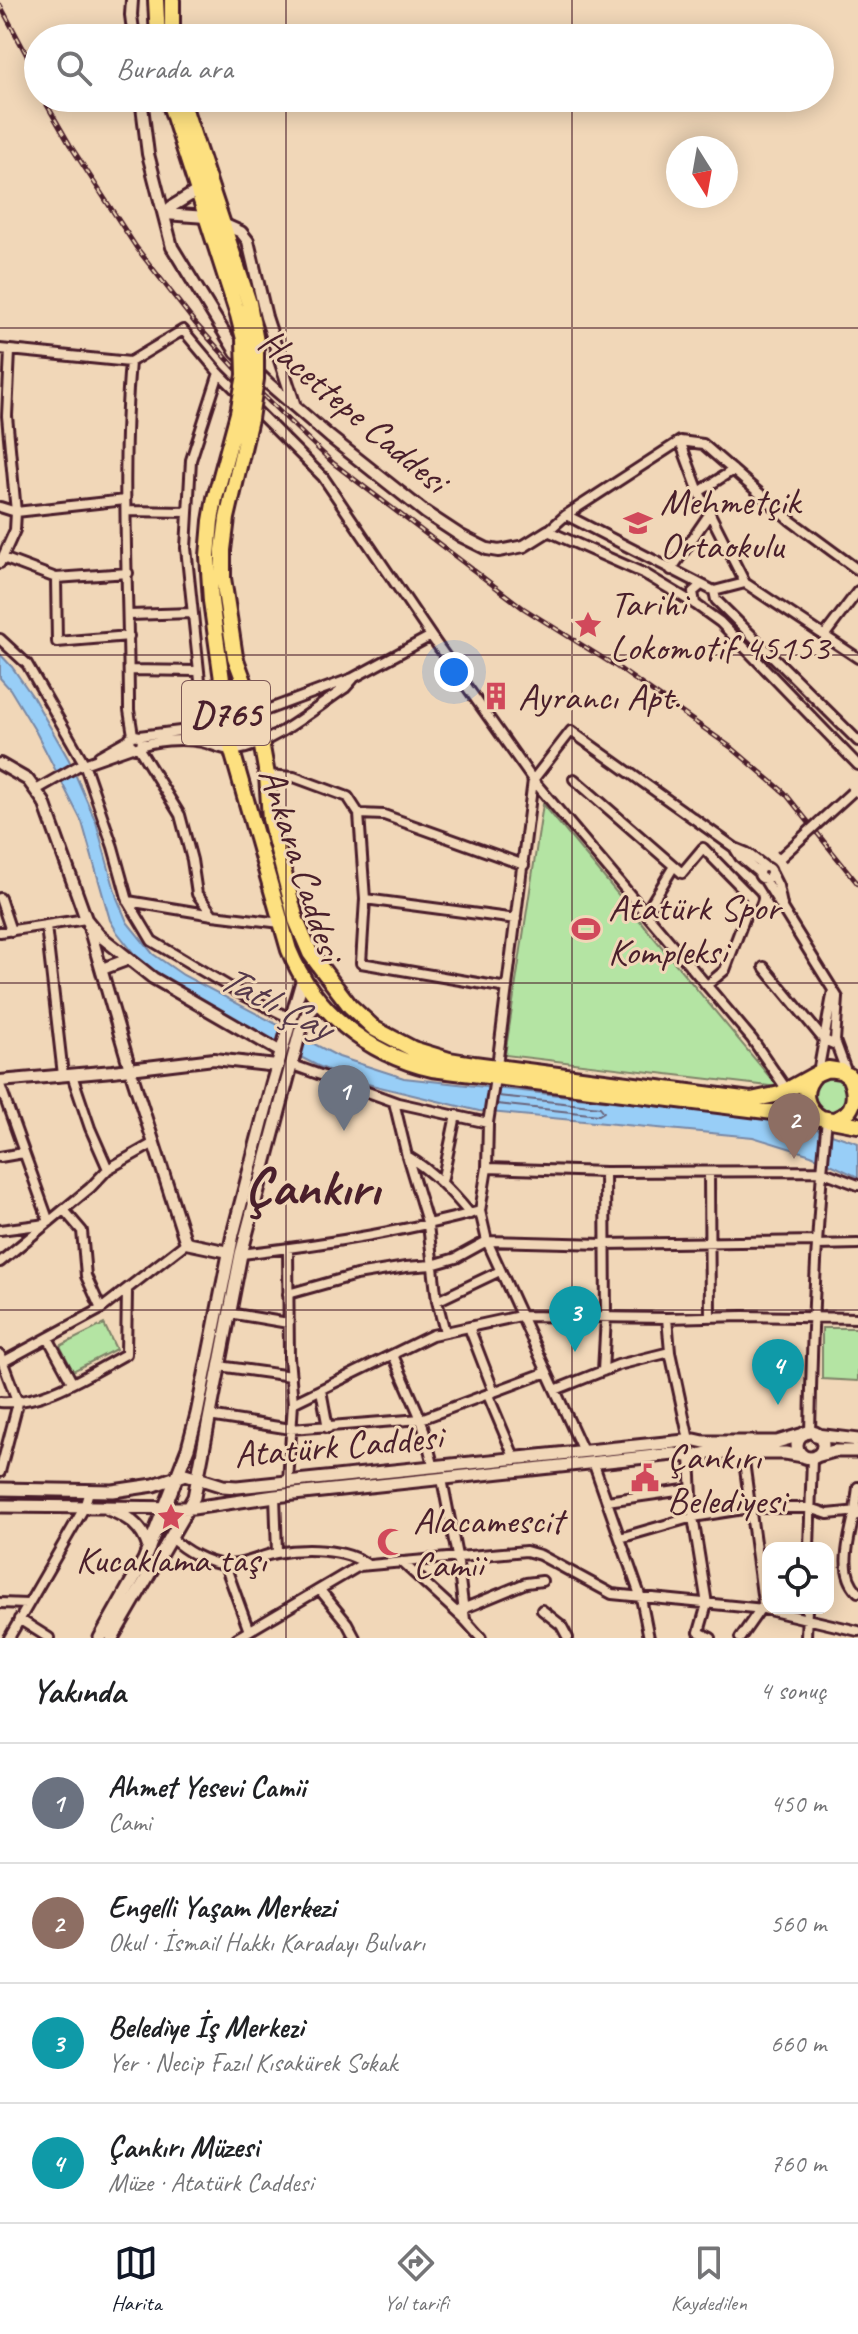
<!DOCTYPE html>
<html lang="tr">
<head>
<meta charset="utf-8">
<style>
	body { margin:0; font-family:Caveat,sans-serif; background:#f6f6f6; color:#202124 }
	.controls { position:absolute; right:24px; bottom:24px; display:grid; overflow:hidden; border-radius:16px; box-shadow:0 4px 20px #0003 }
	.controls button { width:72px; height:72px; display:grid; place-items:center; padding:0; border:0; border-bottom:2px solid #e0e0e0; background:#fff; color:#202124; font:40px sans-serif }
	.compass { position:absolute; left:666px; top:136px; width:72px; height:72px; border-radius:50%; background:#fff; box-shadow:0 4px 20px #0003; rotate:169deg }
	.you { position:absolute; left:454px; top:672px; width:28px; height:28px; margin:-20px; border:6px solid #fff; border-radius:50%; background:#1a73e8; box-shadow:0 0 0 12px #1a73e833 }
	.badge { display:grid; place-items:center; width:52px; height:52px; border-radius:50%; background:#111827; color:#fff; font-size:26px; font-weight:700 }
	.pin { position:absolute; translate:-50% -66px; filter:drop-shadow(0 2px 4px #0008) }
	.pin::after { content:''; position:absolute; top:42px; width:28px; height:24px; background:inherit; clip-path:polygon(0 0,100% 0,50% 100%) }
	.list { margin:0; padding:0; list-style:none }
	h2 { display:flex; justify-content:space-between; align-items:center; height:104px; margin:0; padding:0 32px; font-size:34px }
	h2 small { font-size:26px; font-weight:400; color:#757577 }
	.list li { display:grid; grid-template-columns:52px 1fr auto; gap:24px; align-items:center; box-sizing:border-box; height:120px; padding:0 32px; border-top:2px solid #e0e0e0 }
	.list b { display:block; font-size:30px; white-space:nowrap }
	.list p { margin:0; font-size:26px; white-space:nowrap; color:#757577 }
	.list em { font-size:26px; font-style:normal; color:#757577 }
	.icon { flex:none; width:44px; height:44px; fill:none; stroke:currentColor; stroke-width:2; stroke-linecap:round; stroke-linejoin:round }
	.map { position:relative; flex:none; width:858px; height:1638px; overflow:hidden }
	.search { position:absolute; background:#fff; box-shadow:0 4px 20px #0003; left:24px; right:24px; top:24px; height:88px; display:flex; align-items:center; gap:20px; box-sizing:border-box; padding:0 28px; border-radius:44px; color:#757577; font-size:30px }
	.sheet { height:584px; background:#fff }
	nav { display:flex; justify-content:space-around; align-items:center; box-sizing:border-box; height:112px; border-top:2px solid #e0e0e0; background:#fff; font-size:22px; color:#757577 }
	nav a { display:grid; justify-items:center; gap:4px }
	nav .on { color:#111827 }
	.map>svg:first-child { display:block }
	.green { fill:#b4e4a3; stroke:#7f8267; stroke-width:2 }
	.water { fill:#98cef7; stroke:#7988a5; stroke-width:2 }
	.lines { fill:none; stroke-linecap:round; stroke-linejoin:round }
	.shore { stroke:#69657d; stroke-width:2 }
	.minor-casing { stroke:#4a1f2b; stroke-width:14 }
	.tertiary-casing { stroke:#4a1f2b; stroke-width:16 }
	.secondary-casing { stroke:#4a1f2b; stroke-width:17 }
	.trunk-casing { stroke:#4a1f2b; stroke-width:20 }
	.minor { stroke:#f1d7b8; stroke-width:8 }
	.tertiary { stroke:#f1d7b8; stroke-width:10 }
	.secondary { stroke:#f1d7b8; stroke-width:11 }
	.trunk { stroke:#fde080; stroke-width:14 }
	.rail-casing { stroke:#4a1f2b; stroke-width:5 }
	.rail { stroke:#f1d7b8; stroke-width:2; stroke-dasharray:6; stroke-linecap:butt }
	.minor-bridge-casing { stroke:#4a1f2b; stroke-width:14; stroke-linecap:butt }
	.trunk-bridge-casing { stroke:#4a1f2b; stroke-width:20; stroke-linecap:butt }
	.minor-bridge { stroke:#f1d7b8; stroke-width:8 }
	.trunk-bridge { stroke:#fde080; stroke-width:14 }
	.grid { fill:none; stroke:#4a1f2b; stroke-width:2; stroke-opacity:0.55 }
	.labels { text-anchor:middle; stroke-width:6; stroke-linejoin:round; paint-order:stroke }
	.shield { fill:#f1d7b8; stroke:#7c5655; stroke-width:2 }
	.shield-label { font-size:36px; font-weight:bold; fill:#4a1f2b }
	.street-label { font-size:38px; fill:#4a1f2b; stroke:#f1d7b8 }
	.poi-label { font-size:38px; fill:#4a1f2b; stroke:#f1d7b8; text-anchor:start }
	.water-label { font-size:40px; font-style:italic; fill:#56394a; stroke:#f1d7b8 }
	.town-label { font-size:54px; font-weight:bold; fill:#4a1f2b; stroke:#f1d7b8 }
</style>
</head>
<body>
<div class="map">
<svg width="858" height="1638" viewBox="0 0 858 1638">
	<rect width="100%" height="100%" fill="#f1d7b8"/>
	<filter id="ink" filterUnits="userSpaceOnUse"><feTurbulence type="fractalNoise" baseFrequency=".0125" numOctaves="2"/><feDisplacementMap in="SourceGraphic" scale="16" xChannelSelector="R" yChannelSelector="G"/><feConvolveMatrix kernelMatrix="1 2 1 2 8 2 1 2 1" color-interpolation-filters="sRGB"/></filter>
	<g filter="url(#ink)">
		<path class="green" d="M543,804L778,1087L505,1055Z
			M814 1095a17 17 0 1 1 34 0a17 17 0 1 1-34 0Z
			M104,1324L116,1349L73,1371L60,1346Z
			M822,1328H858V1381L822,1379Z"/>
		<path class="water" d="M0,654L12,667L33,697L69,760L96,822L117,898L127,922L153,954L183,975L339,1057L404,1078L738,1115L814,1128L858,1143V1177L811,1155L753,1137L479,1111L355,1081L318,1066L277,1045L156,975L143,965L117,932L110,920L82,822L36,732L10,689L0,678Z"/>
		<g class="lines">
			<path class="shore" d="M497,1104L599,1115L604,1112L600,1107L498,1096"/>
			<defs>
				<path id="minor" d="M0,349L130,362L183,330L219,373L242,396
					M130,362C120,477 129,594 129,710L133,735
					M251,405L323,477L431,636L533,780L752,1039L787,1090
					M680,441L699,492L745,583
					M699,492L733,470
					M0,507L16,512L125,500
					M126,511L188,512
					M566,515L680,441L703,444L790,520L858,570
					M548,531L645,574L695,604L720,622L858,765
					M548,531L566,515L714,591L745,583L858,658
					M3,558L56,578
					M0,563L15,530L16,512L7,416L10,351
					M671,570L710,513
					M128,573L56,578L57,642L129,636
					M714,591L716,600L858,741
					M695,604L693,592L701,585
					M129,615L192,613
					M824,636L858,591
					M0,639L27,664L84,763L113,847L128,901L152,941L243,995L290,1018
					M129,670L198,671
					M205,728L186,548L191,460L219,373
					M139,736L205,728L256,714L353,678L431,636
					M141,745L142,741L139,736L135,735L130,737L129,743L135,748C153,740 183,738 202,742C211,744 222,750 232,750C264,751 318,706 345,688L353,679
					M138,747L180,815L192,860L197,894L213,915
					M99,756L129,739
					M267,775L294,777L348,797L359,814L365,899L361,963L507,988
					M574,779L682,873L703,848L752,898L725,970L707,985
					M36,790L78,766L132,747
					M359,814L384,815L524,865
					M735,849L740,857L759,873
					M759 873a6 6 0 1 1 12 0a6 6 0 1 1-12 0Z
					M772,874L778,886L782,905
					M764,879L838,998L835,1041L846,1071
					M0,898L11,931
					M365,899L516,919
					M128,901L213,915L281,923
					M646,912L674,866
					M46,926L63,1075
					M0,932L86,919
					M764,967L824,1040L836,1045
					M290,1064L398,1103L488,1123
					M497,1066L533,780L571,731L735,848L747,853L764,866
					M818,1073L833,990
					M72,1075L90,1128L108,1169
					M495,1078L488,1123L487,1168L480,1211L487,1241L583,1451
					M0,1085L49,1222
					M394,1102L407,1156L428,1225L437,1301L445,1332
					M407,1156C432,1171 451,1191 470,1214
					M0,1157L23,1153
					M487,1168L605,1172L821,1171L858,1185
					M709,1173L710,1317
					M442,1182L456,1115
					M64,1210L82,1231L86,1276L101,1309
					M0,1230L46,1224
					M817,1245L858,1244
					M241,1254C319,1245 404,1232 480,1211
					M0,1262L90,1188L108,1169L154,1143
					M288,1294L356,1275L406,1267L432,1265L456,1258L487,1241L604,1244L817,1241
					M437,1301L500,1271
					M229,1313L288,1323
					M667,1318L670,1352L689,1440
					M469,1327L494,1392
					M48,1338L72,1382
					M0,1355L18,1403L0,1472
					M393,1355L421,1419L434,1468
					M3,1362L101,1309L186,1243
					M219,1366L291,1376
					M603,1371L606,1317L605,1172
					M321,1390L328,1428
					M555,1390L618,1365L670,1352
					M488,1395L515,1459
					M0,1402C43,1405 89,1374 126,1354L127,1290
					M293,1403L432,1335L520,1316L667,1318L743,1316L858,1318
					M209,1416L291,1429L421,1419L547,1372
					M810,1433C812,1328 816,1224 827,1119
					M743,1454L764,1609
					M690,1456L693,1517L707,1604L699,1632L711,1638
					M593,1462L641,1598L649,1638
					M442,1479L457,1556L465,1620
					M288,1482L293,1403L289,1357L288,1249
					M275,1496L277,1552
					M607,1501L691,1489
					M855,1511L858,1487
					M858,1515L855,1511C850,1537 837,1571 858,1592
					M170,1537C185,1551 206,1563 226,1565C243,1566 260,1556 276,1553C303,1548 345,1548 368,1565
					M620,1538L693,1517L750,1508H810L828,1514L858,1511
					M809,1548L812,1458
					M402,1562L465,1620L481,1638
					M225,1565L249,1631
					M320,1590L347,1623L355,1638
					M0,1603L27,1604
					M460,1610L526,1583L542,1581
					M542,1610L561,1625L568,1638
					M19,1619L49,1638
					M9,1638L84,1508L89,1491
					M237,1638L359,1566L526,1551L540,1555L612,1594L764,1609L858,1631
					M740,1638L761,1608
					M806,1638L807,1608"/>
				<path id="tertiary" d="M132,0L131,15L134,38
					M141,98L148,154L172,247L236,352L270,385L330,437L426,513L461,536L487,549L499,551L524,546L548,531
					M165,214L206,217
					M164,215L171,207L197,191
					M221,223L241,232L248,241L266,317L294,403
					M0,764L28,780L44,802L86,919L99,935L153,978L281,1052
					M89,927L130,1069L186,1243L229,1252
					M102,969L129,959
					M0,1081L113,1071L214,1059L277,1066"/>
				<path id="secondary" d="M797 1445a13 13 0 1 1 26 0a13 13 0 1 1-26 0Z
					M816,1435L858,1440
					M695,1440L704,1442H777L804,1434
					M693,1456L708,1453H785L803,1456
					M816,1456L834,1451H858
					M0,1489L113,1491L154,1485L185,1474L223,1486L237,1487L685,1441
					M0,1506L193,1508L275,1496L674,1454L687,1456
					M108,1509C128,1516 143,1527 149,1548
					M100,1638L144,1560L188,1448L197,1414L233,1234L272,1084L303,978
					M112,1638L194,1497L241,1254L300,1032L307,1015L319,1001"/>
				<path id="trunk" d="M156,0L158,38
					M172,38V0
					M168,98L238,315L244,339
					M181,98L249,303L256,342
					M238,413L215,498L211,521L208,556L211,601L232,751L289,950C314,1011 367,1054 432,1069L821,1118L858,1125
					M250,419L227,518L223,550V578L235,657L256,714L267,775L270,819L296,920L310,953L321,968L350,1006L375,1029L413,1049L449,1060L474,1064L751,1100L780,1094L818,1073L828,1069L841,1071L858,1083
					M815,1075C801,1090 804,1107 821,1118
					M834,1120C856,1113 858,1094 848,1075"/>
			</defs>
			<use href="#minor" class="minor-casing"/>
			<use href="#tertiary" class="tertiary-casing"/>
			<use href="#secondary" class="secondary-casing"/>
			<use href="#trunk" class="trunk-casing"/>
			<use href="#minor" class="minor"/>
			<use href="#tertiary" class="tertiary"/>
			<use href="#secondary" class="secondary"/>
			<use href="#trunk" class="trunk"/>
			<defs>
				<path id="rail" d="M0,5L38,76
					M43,98L70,145L136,247L195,323L239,372L285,417L333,463L523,608L617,667L732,748L785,793L858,884"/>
			</defs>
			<use href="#rail" class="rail-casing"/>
			<use href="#rail" class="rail"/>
			<defs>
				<path id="minor-bridge" d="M781,857L852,792"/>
				<path id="trunk-bridge" d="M238,413L245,375L244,339
					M250,419L256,379V342"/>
			</defs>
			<use href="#minor-bridge" class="minor-bridge-casing"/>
			<use href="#trunk-bridge" class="trunk-bridge-casing"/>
			<use href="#minor-bridge" class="minor-bridge"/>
			<use href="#trunk-bridge" class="trunk-bridge"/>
		</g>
	</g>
	<path class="grid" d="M286,0V38M572,0V38M286,98V1638M572,98V1638M0,328H858M0,655H858M0,983H858M0,1310H858"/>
	<defs>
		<symbol id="school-bare" viewBox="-9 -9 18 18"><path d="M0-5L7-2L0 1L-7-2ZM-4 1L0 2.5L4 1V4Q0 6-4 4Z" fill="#d1495b" stroke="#f1d7b8" stroke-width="2.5" paint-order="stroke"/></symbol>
		<symbol id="sight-bare" viewBox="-9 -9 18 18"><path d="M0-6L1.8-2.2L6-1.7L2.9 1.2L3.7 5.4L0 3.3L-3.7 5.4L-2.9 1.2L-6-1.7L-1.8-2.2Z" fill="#d1495b" stroke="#f1d7b8" stroke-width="2.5" paint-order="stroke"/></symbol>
		<symbol id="building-bare" viewBox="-9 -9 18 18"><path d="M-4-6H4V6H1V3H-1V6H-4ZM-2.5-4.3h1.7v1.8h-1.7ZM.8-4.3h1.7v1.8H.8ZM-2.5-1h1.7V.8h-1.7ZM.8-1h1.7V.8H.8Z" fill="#d1495b" stroke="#f1d7b8" stroke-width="2.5" paint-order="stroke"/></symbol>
		<symbol id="stadium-bare" viewBox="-9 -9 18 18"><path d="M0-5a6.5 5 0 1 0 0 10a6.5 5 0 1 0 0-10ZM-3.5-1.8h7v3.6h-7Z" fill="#d1495b" stroke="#f1d7b8" stroke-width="2.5" paint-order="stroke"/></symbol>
		<symbol id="civic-bare" viewBox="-9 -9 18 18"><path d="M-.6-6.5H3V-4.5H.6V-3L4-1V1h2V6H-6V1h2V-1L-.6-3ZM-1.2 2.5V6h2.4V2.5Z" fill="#d1495b" stroke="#f1d7b8" stroke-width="2.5" paint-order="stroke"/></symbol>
		<symbol id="mosque-bare" viewBox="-9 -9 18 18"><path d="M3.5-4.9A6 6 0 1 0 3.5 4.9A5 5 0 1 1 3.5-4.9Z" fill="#d1495b" stroke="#f1d7b8" stroke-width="2.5" paint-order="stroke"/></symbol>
	</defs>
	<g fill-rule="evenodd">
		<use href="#school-bare" x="618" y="503" width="40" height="40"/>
		<use href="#sight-bare" x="568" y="605" width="40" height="40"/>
		<use href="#building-bare" x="476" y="676" width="40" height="40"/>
		<use href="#stadium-bare" x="566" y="909" width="40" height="40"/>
		<use href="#civic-bare" x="625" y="1458" width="40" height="40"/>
		<use href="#sight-bare" x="151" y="1497" width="40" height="40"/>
		<use href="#mosque-bare" x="371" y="1522" width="40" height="40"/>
	</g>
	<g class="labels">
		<rect class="shield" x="182" y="681" width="88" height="64" rx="6"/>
		<g class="shield-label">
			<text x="226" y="726">D765</text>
		</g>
		<g class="street-label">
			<text transform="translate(354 410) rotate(40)" y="13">Hacettepe Caddesi</text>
			<text transform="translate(302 864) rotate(72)" y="13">Ankara Caddesi</text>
			<text transform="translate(338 1445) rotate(-5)" y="13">Atatürk Caddesi</text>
		</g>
		<g class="poi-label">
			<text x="660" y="514">Mehmetçik<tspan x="660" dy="44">Ortaokulu</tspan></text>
			<text x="610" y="616">Tarihi<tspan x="610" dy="44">Lokomotif 45153</tspan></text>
			<text x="518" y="709">Ayrancı Apt.</text>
			<text x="608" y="920">Atatürk Spor<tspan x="608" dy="44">Kompleksi</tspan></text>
			<text x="667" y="1469">Çankırı<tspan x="667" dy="44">Belediyesi</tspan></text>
			<text x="413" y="1533">Alacamescit<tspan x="413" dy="44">Camii</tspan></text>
			<text x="171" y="1572" text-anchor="middle">Kucaklama taşı</text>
		</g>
		<g class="water-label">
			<text transform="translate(276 1001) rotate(27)" y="14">Tatlı Çay</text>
		</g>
		<g class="town-label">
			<text x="312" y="1205">Çankırı</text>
		</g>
	</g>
</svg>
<div class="controls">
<button><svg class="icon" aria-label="locate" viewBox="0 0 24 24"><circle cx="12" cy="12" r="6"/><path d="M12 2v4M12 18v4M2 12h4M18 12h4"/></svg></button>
</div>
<svg class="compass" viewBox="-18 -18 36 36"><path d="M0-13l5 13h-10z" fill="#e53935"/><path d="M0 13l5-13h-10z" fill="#757577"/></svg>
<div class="you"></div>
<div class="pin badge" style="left:344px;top:1131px;background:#6b7280">1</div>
<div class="pin badge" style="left:794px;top:1159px;background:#8d6e63">2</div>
<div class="pin badge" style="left:575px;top:1352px;background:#0f9aa8">3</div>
<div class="pin badge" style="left:778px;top:1405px;background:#0f9aa8">4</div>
<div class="search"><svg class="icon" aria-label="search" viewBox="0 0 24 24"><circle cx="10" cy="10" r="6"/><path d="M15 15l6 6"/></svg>Burada ara</div>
</div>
<section class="sheet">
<h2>Yakında<small>4 sonuç</small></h2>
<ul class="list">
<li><span class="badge" style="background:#6b7280">1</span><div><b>Ahmet Yesevi Camii</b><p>Cami</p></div><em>450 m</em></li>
<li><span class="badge" style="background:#8d6e63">2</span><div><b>Engelli Yaşam Merkezi</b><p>Okul · İsmail Hakkı Karadayı Bulvarı</p></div><em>560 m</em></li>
<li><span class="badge" style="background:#0f9aa8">3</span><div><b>Belediye İş Merkezi</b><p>Yer · Necip Fazıl Kısakürek Sokak</p></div><em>660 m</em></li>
<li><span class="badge" style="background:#0f9aa8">4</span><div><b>Çankırı Müzesi</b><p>Müze · Atatürk Caddesi</p></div><em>760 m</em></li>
</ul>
</section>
<nav>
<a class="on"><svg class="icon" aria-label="map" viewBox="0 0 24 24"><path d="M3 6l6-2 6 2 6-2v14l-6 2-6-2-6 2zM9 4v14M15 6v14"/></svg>Harita</a>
<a><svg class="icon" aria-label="directions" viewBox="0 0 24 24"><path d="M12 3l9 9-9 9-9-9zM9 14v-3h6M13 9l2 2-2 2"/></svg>Yol tarifi</a>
<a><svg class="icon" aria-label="saved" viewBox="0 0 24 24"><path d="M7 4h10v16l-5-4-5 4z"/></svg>Kaydedilen</a>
</nav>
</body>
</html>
